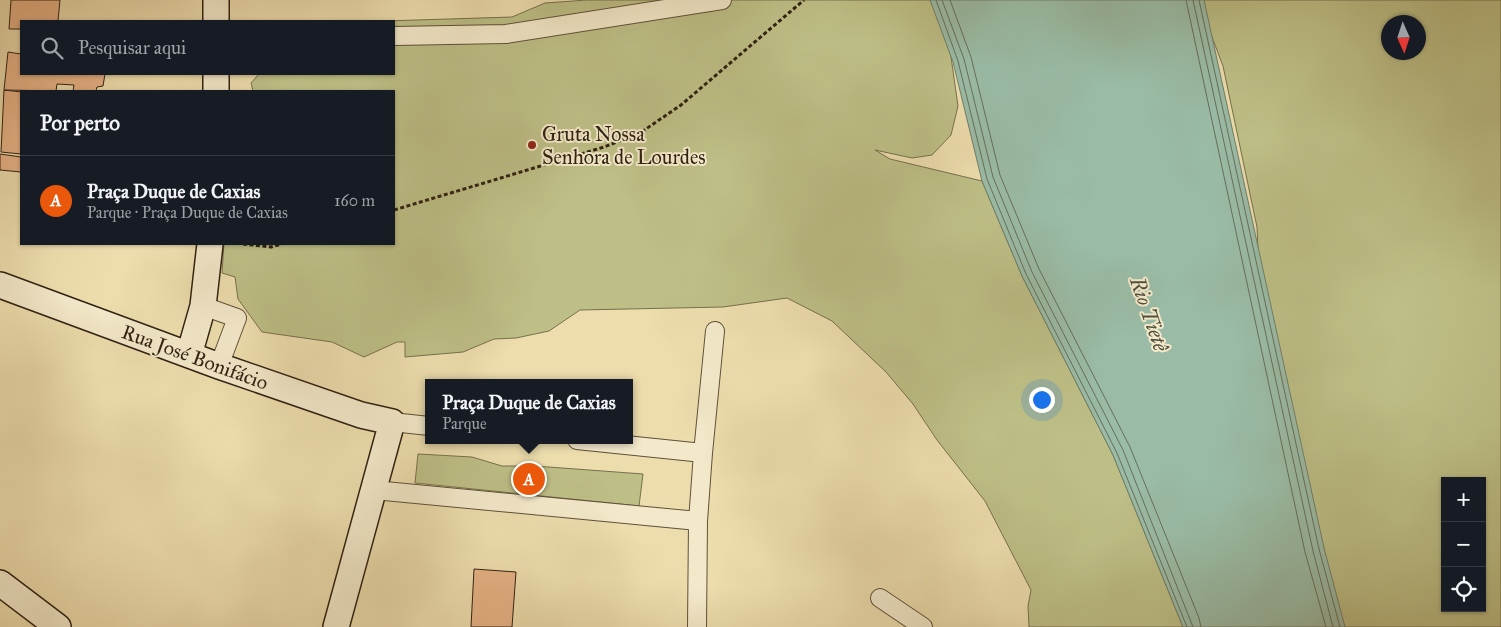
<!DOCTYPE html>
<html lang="pt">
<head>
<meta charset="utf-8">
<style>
	body { margin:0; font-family:"IM FELL Great Primer",serif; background:#242831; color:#f1f3f6 }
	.controls { position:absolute; right:15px; bottom:15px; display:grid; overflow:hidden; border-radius:0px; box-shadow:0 1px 4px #0004 }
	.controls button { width:45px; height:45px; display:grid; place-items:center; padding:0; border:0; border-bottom:1px solid #363941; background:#171b24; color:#f1f3f6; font:25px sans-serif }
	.compass { position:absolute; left:1381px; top:15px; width:45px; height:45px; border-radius:50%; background:#171b24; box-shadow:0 1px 4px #0004; rotate:177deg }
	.you { position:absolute; left:1041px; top:399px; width:18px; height:18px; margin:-12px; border:4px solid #fff; border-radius:50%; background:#1a73e8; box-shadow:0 0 0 8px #1a73e833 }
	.badge { display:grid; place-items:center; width:32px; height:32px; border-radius:50%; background:#ea580c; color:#fff; font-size:16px; font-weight:700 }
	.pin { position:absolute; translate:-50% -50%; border:2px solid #fff; box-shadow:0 1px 5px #0006 }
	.popup { position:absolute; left:425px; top:379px; width:208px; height:65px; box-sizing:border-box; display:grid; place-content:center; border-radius:0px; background:#171b24; filter:drop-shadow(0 1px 4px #0005); font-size:16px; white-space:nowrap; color:#9ea1a6 }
	.popup b { font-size:19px; color:#f1f3f6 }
	.popup::after { content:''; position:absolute; left:50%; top:100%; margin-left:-10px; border:10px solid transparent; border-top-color:#171b24 }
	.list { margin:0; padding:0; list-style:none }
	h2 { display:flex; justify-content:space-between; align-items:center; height:65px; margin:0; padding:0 20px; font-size:21px }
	h2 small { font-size:16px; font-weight:400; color:#9ea1a6 }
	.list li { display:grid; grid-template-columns:32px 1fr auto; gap:15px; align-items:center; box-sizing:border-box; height:90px; padding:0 20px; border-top:1px solid #363941 }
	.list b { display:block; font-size:19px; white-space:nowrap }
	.list p { margin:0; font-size:16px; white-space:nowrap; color:#9ea1a6 }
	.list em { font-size:16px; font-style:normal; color:#9ea1a6 }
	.icon { flex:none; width:28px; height:28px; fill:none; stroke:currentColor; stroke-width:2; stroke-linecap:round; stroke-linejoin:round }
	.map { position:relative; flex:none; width:1501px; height:627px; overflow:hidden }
	.search { position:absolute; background:#171b24; box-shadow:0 1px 4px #0004; left:20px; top:20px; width:375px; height:55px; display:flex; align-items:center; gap:12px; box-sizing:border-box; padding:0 18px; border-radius:0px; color:#9ea1a6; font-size:19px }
	.panel { position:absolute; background:#171b24; box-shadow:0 1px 4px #0004; left:20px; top:90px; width:375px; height:155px; border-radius:0px }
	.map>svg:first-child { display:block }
	.green { fill:#bdbf86; stroke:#76704c; fill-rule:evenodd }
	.water { fill:#9abca6; stroke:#707e6b }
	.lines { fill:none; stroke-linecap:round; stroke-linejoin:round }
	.shore { stroke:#656e5c; stroke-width:1 }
	.building { fill:#e6b286; stroke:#302112 }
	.street-casing { stroke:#5f5039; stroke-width:20 }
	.secondary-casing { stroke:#302112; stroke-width:28 }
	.path { stroke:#302112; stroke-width:3; stroke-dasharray:4 2.5; stroke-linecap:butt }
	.street { stroke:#f3e9ca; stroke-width:18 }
	.secondary { stroke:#f3e9ca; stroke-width:25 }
	.poi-dot { fill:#8f2418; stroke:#f3e9ca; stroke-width:2 }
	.labels { text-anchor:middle; stroke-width:4; stroke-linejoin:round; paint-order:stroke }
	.poi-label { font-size:20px; fill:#302112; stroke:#f3e9ca; text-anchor:start }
	.street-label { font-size:20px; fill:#302112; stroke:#f3e9ca }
	.water-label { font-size:21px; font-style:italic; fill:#50503e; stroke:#f3e9ca }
</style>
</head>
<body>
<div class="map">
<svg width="1501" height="627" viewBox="0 0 1501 627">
	<rect width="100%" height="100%" fill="#edddad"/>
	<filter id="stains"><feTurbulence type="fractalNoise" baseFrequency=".004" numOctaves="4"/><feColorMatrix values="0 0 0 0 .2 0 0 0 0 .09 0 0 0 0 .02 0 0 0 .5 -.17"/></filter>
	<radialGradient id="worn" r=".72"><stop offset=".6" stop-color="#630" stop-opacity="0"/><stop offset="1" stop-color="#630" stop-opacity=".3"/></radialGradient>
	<path class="green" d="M587,0H931L948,36L958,106L951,135L932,155L912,158L875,150L890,159L982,181L1022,276L1113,455L1183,627H1029L1028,606L1031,590L985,501L937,440L913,404L886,372L832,321L787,298L723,307L580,310L549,331L516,338L494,339L463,352L405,357V342H397L364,357L332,342L262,332L238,299L235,277L222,273L224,244H394V91H253L251,83L259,74H394V21H385L512,17L545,3Z
		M1198,0H1501V627H1345L1264,380L1257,227L1223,66ZM1388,22H1418V52H1388ZM1445,481H1482V608H1445Z
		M418,454L472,457L502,466H535L643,474L639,506L415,483Z"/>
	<path class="water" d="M930,0H1204L1324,548L1345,627H1183L1113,455L1022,276L982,181L953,62Z"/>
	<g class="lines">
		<path class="shore" d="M936,0L958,61L987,179L1026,274L1117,453L1187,627
			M942,0L964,59L993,177L1032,272L1123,450L1193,627
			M950,0L971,57L1000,175L1039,269L1130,447L1199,618L1201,627
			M1186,0L1305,552L1326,627
			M1193,0L1313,551L1333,627
			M1199,0L1319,549L1340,627"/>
	</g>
	<path class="building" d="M11,0H60L58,21H21V29H9Z
		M8,52L21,54V74H105L103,86L97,87L96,91H73L74,85L57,84L56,91L4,90Z
		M4,90L21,92V154L1,152Z
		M0,154L21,157V172L0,170Z
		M474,569L516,572L512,627H471Z"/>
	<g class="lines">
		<defs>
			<path id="street" d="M394,36L506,34L722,0
				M203,306L237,318L219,366
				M392,422L429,426
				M577,440L703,453
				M374,490L698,521
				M880,598L923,627
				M697,627L698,521L703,453L715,331"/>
			<path id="secondary" d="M216,0V21
				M216,91V74
				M0,285L219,366L361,415L392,422L336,627
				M189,355L203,306L210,244
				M0,583L58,627"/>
		</defs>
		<use href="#street" class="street-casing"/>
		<use href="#secondary" class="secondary-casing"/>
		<path class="path" d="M394,210L604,147L640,133L681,105L804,0
			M243,244L271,247L282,244"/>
		<use href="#street" class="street"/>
		<use href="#secondary" class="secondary"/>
	</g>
	<circle class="poi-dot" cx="532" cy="145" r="5"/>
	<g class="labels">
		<g class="poi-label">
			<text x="542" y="141">Gruta Nossa<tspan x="542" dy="23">Senhora de Lourdes</tspan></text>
		</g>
		<g class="street-label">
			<text transform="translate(195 357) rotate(20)" y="7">Rua José Bonifácio</text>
		</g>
		<g class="water-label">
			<text transform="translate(1149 314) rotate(71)" y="7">Rio Tietê</text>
		</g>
	</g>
	<rect width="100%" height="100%" filter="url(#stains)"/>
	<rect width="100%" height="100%" fill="url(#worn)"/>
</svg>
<div class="controls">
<button>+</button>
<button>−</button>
<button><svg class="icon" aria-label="locate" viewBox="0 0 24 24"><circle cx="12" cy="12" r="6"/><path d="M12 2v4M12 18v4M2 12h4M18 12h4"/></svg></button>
</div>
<svg class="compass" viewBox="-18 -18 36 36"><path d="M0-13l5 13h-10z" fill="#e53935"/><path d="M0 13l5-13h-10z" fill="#9ea1a6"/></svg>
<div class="you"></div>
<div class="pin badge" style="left:529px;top:479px">A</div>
<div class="popup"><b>Praça Duque de Caxias</b>Parque</div>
<div class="search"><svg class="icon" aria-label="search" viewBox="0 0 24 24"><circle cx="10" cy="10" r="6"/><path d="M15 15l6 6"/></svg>Pesquisar aqui</div>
<section class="panel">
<h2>Por perto<small></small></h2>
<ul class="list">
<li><span class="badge">A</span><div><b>Praça Duque de Caxias</b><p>Parque · Praça Duque de Caxias</p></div><em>160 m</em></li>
</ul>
</section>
</div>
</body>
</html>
